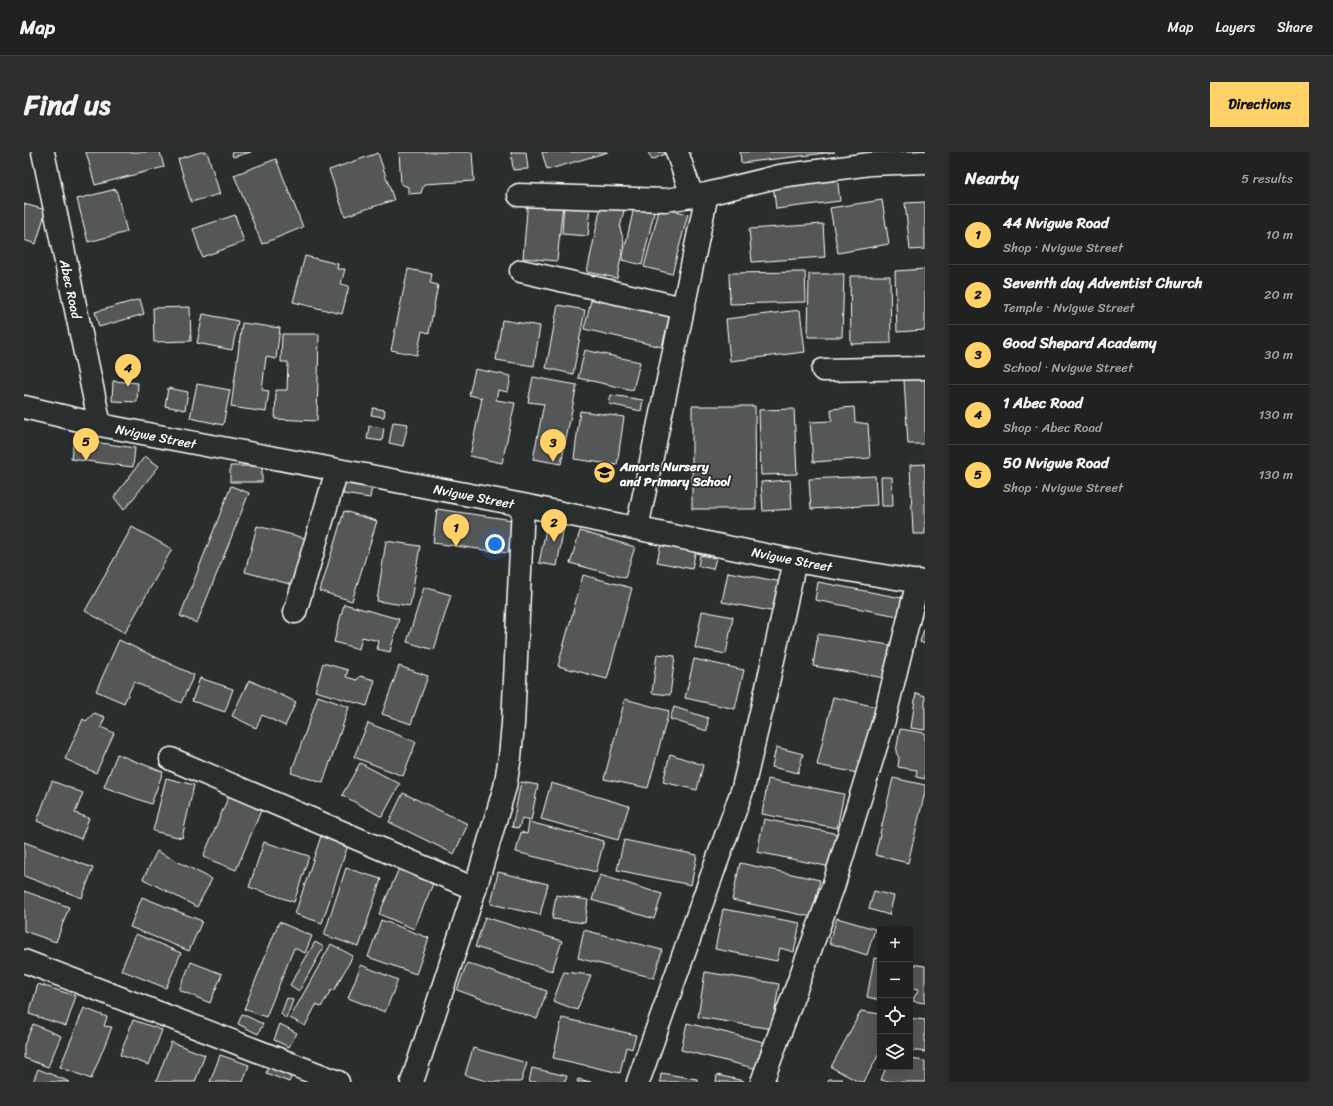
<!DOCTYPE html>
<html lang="en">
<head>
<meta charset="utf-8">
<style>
	body { margin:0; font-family:Sriracha,sans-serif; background:#2d2f2f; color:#f1f3f6 }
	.controls { position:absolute; right:12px; bottom:12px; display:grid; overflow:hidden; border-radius:0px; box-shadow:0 4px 16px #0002 }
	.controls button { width:36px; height:36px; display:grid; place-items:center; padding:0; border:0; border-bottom:1px solid #3d3f40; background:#202222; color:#f1f3f6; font:20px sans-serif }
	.you { position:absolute; left:471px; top:392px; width:14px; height:14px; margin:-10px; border:3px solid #fff; border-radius:50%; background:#1a73e8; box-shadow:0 0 0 6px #1a73e833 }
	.badge { display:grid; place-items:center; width:26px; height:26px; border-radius:50%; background:#ffd166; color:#111; font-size:13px; font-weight:700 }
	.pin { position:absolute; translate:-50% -33px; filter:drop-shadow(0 1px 2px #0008) }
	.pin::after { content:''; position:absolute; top:21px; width:14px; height:12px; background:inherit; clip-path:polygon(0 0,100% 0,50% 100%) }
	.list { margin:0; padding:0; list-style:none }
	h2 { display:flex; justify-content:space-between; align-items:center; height:52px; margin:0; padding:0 16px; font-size:17px }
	h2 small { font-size:13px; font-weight:400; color:#a2a4a5 }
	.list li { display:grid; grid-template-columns:26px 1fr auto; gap:12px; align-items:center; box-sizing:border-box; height:60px; padding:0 16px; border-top:1px solid #3d3f40 }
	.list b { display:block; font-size:15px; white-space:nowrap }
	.list p { margin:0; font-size:13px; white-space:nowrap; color:#a2a4a5 }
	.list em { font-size:13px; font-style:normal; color:#a2a4a5 }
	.icon { flex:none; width:22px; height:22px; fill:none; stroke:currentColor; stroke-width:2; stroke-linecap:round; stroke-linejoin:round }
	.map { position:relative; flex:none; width:901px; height:930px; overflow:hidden; border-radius:0px }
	header { display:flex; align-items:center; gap:24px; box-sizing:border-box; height:56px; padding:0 20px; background:#202222; border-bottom:1px solid #3d3f40 }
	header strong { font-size:19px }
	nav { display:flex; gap:22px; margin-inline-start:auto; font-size:14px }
	.intro { display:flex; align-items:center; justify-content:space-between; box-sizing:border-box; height:96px; padding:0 24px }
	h1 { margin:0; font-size:28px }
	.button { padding:10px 18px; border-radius:0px; background:#ffd166; color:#111; font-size:14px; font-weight:700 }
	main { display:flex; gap:24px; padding:0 24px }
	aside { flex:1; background:#202222; border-radius:0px; box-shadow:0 4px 16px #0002 }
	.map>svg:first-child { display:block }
	.building { fill:#555758; stroke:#fff }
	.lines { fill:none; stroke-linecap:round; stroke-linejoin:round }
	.minor-casing { stroke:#fff; stroke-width:25 }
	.minor { stroke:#2a2d2e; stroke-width:22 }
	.labels { text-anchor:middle; stroke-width:3.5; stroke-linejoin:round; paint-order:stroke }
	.street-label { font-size:13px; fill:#fff; stroke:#2a2d2e }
	.poi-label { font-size:13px; font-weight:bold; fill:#fff; stroke:#2a2d2e; text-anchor:start }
</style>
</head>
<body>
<header>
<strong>Map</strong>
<nav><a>Map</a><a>Layers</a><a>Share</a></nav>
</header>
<div class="intro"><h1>Find us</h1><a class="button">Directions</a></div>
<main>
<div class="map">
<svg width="901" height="930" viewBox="0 0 901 930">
	<rect width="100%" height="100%" fill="#2a2d2e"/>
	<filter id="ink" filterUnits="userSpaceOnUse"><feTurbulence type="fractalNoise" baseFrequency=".025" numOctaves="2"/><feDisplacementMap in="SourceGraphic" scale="8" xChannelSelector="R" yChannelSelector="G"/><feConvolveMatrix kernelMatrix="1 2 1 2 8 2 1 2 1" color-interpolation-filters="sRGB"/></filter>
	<g filter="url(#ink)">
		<path class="building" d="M62,0H136L140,15L71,33Z
			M177,0H183L196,42L167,50L154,7Z
			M208,0H227L209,5Z
			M375,0H448L450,29L400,32L397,41L384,42V35L377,32Z
			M487,0H502L504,17L489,18Z
			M518,0H584L523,18Z
			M624,0H645L628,8Z
			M716,0H811L717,11Z
			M354,1L370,48L321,64L305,18Z
			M252,7L279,75L238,92L210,23Z
			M813,24L816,49L752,57L749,32Z
			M92,37L103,80L64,90L53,47Z
			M504,47L539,51L533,109L499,106Z
			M858,48L865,92L814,101L806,56Z
			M540,50L567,53L564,84L538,82Z
			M901,50V97L886,98L881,51Z
			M611,51L631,56L618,113L598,108Z
			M0,52L22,58L12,92L0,88Z
			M577,54L600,58L596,76L600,90L593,126L563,120Z
			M636,55L664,62L648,122L620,115Z
			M211,63L220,90L178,105L169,77Z
			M799,72L801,105L728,110L725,77Z
			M281,104L314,112L313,117H321L317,132L325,134L318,162L269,150Z
			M384,117L408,122L406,131L414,133L405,181L398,179L393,203L367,198Z
			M901,117V178L873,180L871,119Z
			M781,120L782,150L706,152L705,121Z
			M785,122H820L818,185H784Z
			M826,124H866L867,191L827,192Z
			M568,144L646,162L638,195L560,177Z
			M116,147L120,162L75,175L71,160Z
			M534,153L561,158L549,222L522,216Z
			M166,155L167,189L130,190L129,156Z
			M776,158L781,200L706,209L702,167Z
			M179,162L214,169L208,198L173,191Z
			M478,168L516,174L510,214L472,208Z
			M218,171L256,176L252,207L242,205L238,238L245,239L242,260L207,255Z
			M258,182H295L293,269L251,267L252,238H263L264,210H257Z
			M561,198L616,210L609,238L554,226Z
			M451,217L487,224L484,240L474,238L472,248L491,251L478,311L446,304L458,246L445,243Z
			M509,225L553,233L537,312L509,307L520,252L504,250Z
			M901,227V292H884L880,228Z
			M89,229L114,231L113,250L88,249Z
			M173,232L206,238L199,273L166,266Z
			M144,236L164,240L161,258L141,254Z
			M587,243L619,248L617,259L585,252Z
			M668,254H731L732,357H668Z
			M830,255L831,270L844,272L846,306L789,310L786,270L808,269L807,257Z
			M349,256L361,258L360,265L347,263Z
			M770,257L773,322L737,323L735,258Z
			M556,259L600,265L593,313L550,307Z
			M369,270L384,272L379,294L365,291Z
			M345,274L360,276L358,289L343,287Z
			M50,287L111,296L109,315L47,307Z
			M121,304L135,314L100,358L90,345Z
			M901,312V382H889L886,313Z
			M206,314H238V330H206Z
			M851,324L853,353L787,357L785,327Z
			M857,325H868L869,354H858Z
			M766,328L768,357L739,359L737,330Z
			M321,331L348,335L346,346L319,342Z
			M207,334L225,341L173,471L156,464Z
			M413,357L489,368L484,401L409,391Z
			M320,359L353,369L328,449L296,439Z
			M523,372L540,375L533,414L515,411Z
			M233,374L281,386L269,433L221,420Z
			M108,375L148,397L101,481L61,459Z
			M556,379L611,395L601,426L546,411Z
			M362,389L396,394L386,454L353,449Z
			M637,391L672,397L668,417L633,410Z
			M676,403L692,406L689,417L674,414Z
			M704,420L758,430L752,460L698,450Z
			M559,423L608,436L583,527L534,514Z
			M794,430L883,447L879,465L791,448Z
			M400,435L427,443L410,498L383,490Z
			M320,452L375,467L366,500L353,497L355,489L338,485L335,497L310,490Z
			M678,459L709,465L702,502L671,496Z
			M901,474V492L896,490Z
			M794,482L872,494L867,527L789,514Z
			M95,488L170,523L157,551L110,530L100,551L72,539Z
			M633,502L651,504L646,543L628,541Z
			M670,507L720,518L711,557L661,546Z
			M299,511L324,518L322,525L333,528L336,524L351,528L343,554L291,539Z
			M375,514L404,524L387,572L358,562Z
			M176,526L209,537L201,560L168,549Z
			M225,528L272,550L261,574L238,563L232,576L208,564Z
			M892,541L901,544V578L887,576Z
			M294,544L325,555L299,631L267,621Z
			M809,545L857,556L839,622L793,613Z
			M601,547L645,559L624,636L580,627Z
			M650,555L684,566L683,579L646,567Z
			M70,561L81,565L77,575L90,581L72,621L41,607L59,567L62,569Z
			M344,571L392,590L379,624L330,605Z
			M876,577L901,581V627L892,625L893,618L874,615L875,606L872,600Z
			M752,595L779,602L774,621L748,615Z
			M93,602L139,620L127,652L80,635Z
			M646,602L679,613L673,638L639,630Z
			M336,611L376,632L358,665L318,643Z
			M142,626L170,633L158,686L129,679Z
			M869,626L901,633V640L884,711L851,703Z
			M744,627L820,642L813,676L738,662Z
			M28,629L59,641L51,661L65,666L57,687L13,669Z
			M497,630L514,633L507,668L498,666L495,676L488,675Z
			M527,631L605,654L594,688L517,667Z
			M206,641L239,654L212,718L179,705Z
			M379,641L444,672L430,702L365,670Z
			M740,667L814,682L807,715L733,700Z
			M505,670L580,689L572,720L492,700L497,680L503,682Z
			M298,681L325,690L298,771L271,762Z
			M600,688L673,703L667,733L593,718Z
			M0,690L69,716L58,746L0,724Z
			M240,690L285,704L270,750L225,735Z
			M133,699L188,727L173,755L119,727Z
			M716,711L796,728L788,765L708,748Z
			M377,712L411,727L390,777L355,762Z
			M322,716L357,727L335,795L300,783Z
			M474,720L524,732L516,763L467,752Z
			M576,723L638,742L630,767L568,748Z
			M0,739L45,755L32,790L0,779Z
			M850,739L870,744L865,763L845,757Z
			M532,743L564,748L561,771L528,767Z
			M118,745L178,769L165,799L106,775Z
			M699,757L776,771L770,800L756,796L753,809L691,797Z
			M461,765L538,789L528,819L451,795Z
			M813,766L851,777L843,803L805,791Z
			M357,768L405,786L392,822L344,805Z
			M255,770L288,784L281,801L270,796L242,865L220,857Z
			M560,778L638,798L630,826L554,806Z
			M112,782L157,801L142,836L97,818Z
			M291,790L300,795L275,839L266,833Z
			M307,792L329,804L310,838H307L297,855L292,853L281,874L266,866Z
			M850,806L856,807V848L843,845Z
			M167,810L198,822L186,851L155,838Z
			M443,811L523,839L513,867L433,838Z
			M886,812L901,814V851L888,849L895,837L886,836Z
			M337,813L374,828L361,860L324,846Z
			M540,820L567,823L553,858L529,849Z
			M681,820L755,832L748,877L674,865Z
			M14,832L52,844L42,874L5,862Z
			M263,846L269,848L262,867L257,862Z
			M60,856L83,865L80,874L88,875L67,927L36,915Z
			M837,859L856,862V900L840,930H835L807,915Z
			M218,862L239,872L234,882L214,872Z
			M538,866L612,883L608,897L602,895L596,921L529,906Z
			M886,866L901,868V900L886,898Z
			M109,868L138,878L125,913L96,903Z
			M663,871L740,890L734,917L657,898Z
			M9,872L37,884L24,915L0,906V893Z
			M256,872L273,881L265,895L250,888Z
			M147,890L181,903L171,930H132Z
			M449,896L503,911L497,930H466L441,923Z
			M196,903L225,913L219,930H186Z
			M886,907L901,909V930H871L857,928L862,915H886Z
			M247,908L271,917L265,930L242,921Z
			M508,916L543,924L541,930H505Z
			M14,917L46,930H9Z
			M637,921L673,927V930H636Z
			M693,923L720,929V930H692Z
			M554,927L567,930H553Z
			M804,927H818V930H804Z"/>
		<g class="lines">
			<defs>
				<path id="minor" d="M19,0L76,273
					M653,0L668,44
					M495,43L641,48L683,42L756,24L846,12L901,10
					M497,119L659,156
					M799,218L901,216
					M0,255L76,273L499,353L771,409L901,431
					M613,376L683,42
					M271,460L313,318
					M147,607L451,737
					M0,809L314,930
					M388,930L451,737L481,635L486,605L489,572L499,353
					M614,930L719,636L743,535L771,409
					M738,930L809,735L860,568L894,429"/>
			</defs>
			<use href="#minor" class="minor-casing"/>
			<use href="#minor" class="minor"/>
		</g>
	</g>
	<defs>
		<symbol id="school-disc" viewBox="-11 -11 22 22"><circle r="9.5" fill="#ffd166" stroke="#2a2d2e"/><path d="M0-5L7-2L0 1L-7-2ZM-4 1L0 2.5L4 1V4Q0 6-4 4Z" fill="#111"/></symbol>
	</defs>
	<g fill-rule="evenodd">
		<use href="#school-disc" x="568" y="308" width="25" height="25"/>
	</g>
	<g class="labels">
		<g class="street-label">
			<text transform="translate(47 137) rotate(78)" y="5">Abec Road</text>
			<text transform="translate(132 284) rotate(11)" y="5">Nvigwe Street</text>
			<text transform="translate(450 344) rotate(11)" y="5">Nvigwe Street</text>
			<text transform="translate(768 407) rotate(11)" y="5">Nvigwe Street</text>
		</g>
		<g class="poi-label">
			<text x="596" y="319">Amaris Nursery<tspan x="596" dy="15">and Primary School</tspan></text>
		</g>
	</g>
</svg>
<div class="controls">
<button>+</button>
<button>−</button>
<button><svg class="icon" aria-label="locate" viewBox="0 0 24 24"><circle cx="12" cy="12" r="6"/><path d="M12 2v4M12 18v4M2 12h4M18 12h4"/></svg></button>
<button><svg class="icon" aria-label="layers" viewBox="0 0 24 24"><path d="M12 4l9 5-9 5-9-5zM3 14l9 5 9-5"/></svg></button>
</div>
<div class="you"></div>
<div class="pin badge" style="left:432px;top:395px">1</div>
<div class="pin badge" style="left:530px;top:390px">2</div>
<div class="pin badge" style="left:529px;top:310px">3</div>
<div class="pin badge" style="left:104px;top:235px">4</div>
<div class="pin badge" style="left:62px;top:309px">5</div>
</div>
<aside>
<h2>Nearby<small>5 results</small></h2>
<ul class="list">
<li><span class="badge">1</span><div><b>44 Nvigwe Road</b><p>Shop · Nvigwe Street</p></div><em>10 m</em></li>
<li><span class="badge">2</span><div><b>Seventh day Adventist Church</b><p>Temple · Nvigwe Street</p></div><em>20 m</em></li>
<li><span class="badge">3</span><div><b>Good Shepard Academy</b><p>School · Nvigwe Street</p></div><em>30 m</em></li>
<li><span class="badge">4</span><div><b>1 Abec Road</b><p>Shop · Abec Road</p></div><em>130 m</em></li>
<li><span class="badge">5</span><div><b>50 Nvigwe Road</b><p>Shop · Nvigwe Street</p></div><em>130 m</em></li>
</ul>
</aside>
</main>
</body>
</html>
